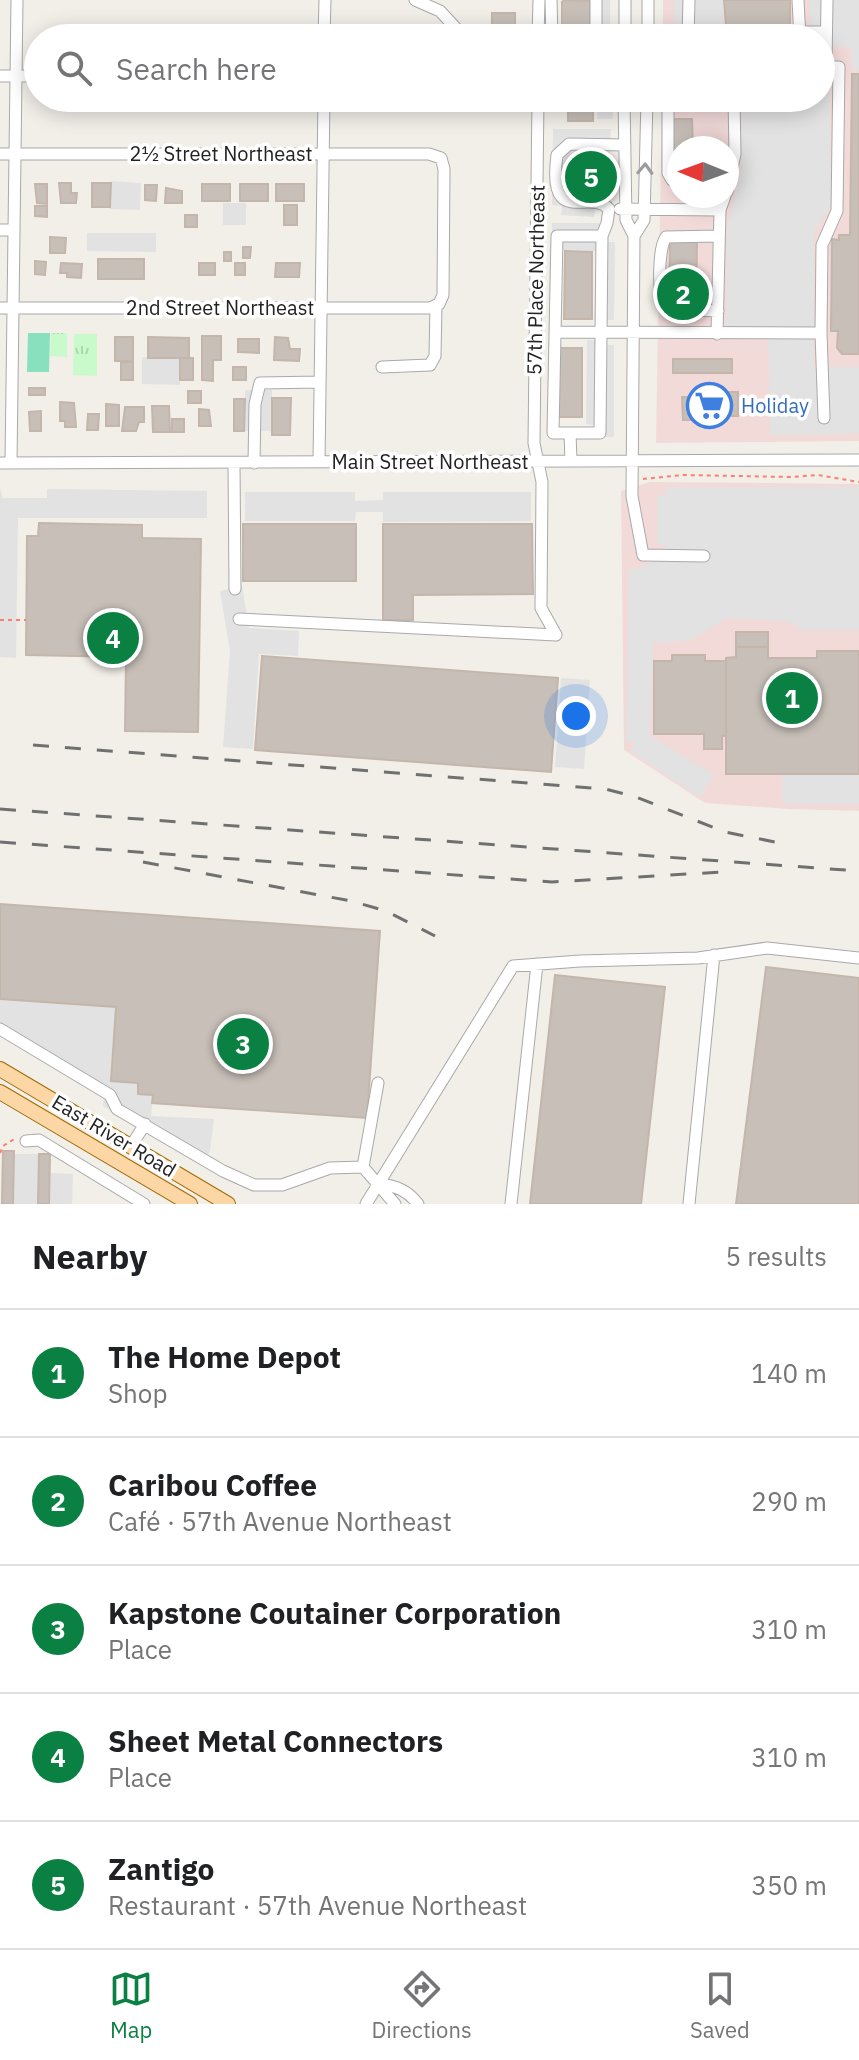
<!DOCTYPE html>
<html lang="en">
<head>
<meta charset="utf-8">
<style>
	body { margin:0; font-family:"IBM Plex Sans",sans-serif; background:#f2f2f2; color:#202124 }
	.compass { position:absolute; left:667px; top:136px; width:72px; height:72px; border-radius:50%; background:#fff; box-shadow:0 4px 20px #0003; rotate:271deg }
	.you { position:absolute; left:576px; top:716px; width:28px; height:28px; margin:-20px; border:6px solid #fff; border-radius:50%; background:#1a73e8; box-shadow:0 0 0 12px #1a73e833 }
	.badge { display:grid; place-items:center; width:52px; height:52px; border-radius:50%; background:#0b8043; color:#fff; font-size:26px; font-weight:700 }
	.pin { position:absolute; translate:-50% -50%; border:4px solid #fff; box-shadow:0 2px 8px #0006 }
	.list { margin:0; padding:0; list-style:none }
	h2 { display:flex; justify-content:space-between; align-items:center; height:104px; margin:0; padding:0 32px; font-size:34px }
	h2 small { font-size:26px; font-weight:400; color:#757577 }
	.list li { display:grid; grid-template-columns:52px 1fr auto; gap:24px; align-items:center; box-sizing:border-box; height:128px; padding:0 32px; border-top:2px solid #e0e0e0 }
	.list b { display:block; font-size:30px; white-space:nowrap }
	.list p { margin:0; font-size:26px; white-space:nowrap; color:#757577 }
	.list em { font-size:26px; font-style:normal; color:#757577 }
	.icon { flex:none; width:44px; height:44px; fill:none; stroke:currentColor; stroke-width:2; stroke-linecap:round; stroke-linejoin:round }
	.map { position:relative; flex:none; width:859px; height:1204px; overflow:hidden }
	.search { position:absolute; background:#fff; box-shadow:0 4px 20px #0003; left:24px; right:24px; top:24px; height:88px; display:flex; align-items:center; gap:20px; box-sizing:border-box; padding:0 28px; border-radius:44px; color:#757577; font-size:30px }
	.sheet { height:744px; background:#fff }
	nav { display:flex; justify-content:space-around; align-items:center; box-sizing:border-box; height:112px; border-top:2px solid #e0e0e0; background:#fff; font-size:22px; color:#757577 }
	nav a { display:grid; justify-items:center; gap:4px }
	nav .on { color:#0b8043 }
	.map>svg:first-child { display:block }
	.commercial { fill:#f2dad9; fill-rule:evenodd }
	.park { fill:url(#park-tufts) }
	.pitch { fill:#88e0be }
	.parking { fill:#e2e2e2 }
	.building { fill:#c7bfb8; stroke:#c4b6ab; stroke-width:2 }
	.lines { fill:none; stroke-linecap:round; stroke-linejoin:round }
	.minor-casing { stroke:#a9a9a9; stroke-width:13 }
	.major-casing { stroke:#a06b00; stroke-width:16 }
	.path { stroke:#fa8072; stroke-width:2; stroke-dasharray:4 4; stroke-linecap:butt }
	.minor { stroke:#fff; stroke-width:11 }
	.major { stroke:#fcd6a4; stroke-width:14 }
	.rail { stroke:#707070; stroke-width:3; stroke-dasharray:16 16; stroke-linecap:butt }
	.oneway { stroke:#9c9c9c }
	.labels { text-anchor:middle; stroke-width:7; stroke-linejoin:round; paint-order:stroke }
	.street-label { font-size:20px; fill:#222; stroke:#fff }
	.shop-label { font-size:20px; fill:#366cbe; stroke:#fff; text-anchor:start }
</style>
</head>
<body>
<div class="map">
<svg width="859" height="1204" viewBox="0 0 859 1204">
	<defs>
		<pattern id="park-tufts" width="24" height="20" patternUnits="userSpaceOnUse" patternTransform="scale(2)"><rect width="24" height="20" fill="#c8facc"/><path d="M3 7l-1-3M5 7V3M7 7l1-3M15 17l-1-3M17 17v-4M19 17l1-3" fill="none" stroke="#acd6af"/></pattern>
	</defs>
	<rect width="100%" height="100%" fill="#f2efe9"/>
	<path class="commercial" d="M663,0H859V441L656,443L662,98H821V38H663ZM679,148H727V196H679Z
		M650,482L859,484V811L788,809L705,803L624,750L621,491Z"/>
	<path class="park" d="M51,333H67V357L50,356Z
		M74,334H97V376L73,375Z"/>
	<path class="pitch" d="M28,333H50L49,372H27Z"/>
	<path class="parking" d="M592,0H610V35L607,38H592Z
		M674,0H724L723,34H715L714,38H674Z
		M810,0H859V70H852L851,47H821V38H810Z
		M821,75H830L831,206L814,232V367H859V433L770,436L768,327H726L727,228L741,169L742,98H821Z
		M598,98H613V119H597Z
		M553,129H611L609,160L583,162L582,193L595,210L594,217L561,215L562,206L552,205Z
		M111,181L141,183L140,210L110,209Z
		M223,203H246V225H223Z
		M552,223H600L607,242H615L614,320H594L598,251L552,250Z
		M87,233H156V252L87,251Z
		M587,340H607L606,345H614V437H594V425L586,424Z
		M142,357L180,358V385L142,384Z
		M245,390H272V431H244Z
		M666,487H859V630H802L786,621L728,618L688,641L653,643L650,736L714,775L700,797L630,751L635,745L634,742H626L629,569H638L651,562H666V546L657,545V495H665Z
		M0,489L3,498H47V489L207,491V518H18L16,658L0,657Z
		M245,492H355V501L383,500V492H531V521L383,522V512H356L355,521H245Z
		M242,586L249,628L299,631L298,656L259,654L253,749L223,747L230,651L220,591Z
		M561,678L590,680L584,769L555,767Z
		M783,774H859V804H783Z
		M0,999L116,1007L138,1083V1094L153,1095L151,1116L214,1119L210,1151L202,1166L103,1106L104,1096L0,1035Z
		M14,1154H39L38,1204H13Z
		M50,1173L73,1174L72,1204H49Z"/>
	<path class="building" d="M564,0L590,1V38H562V2Z
		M724,0H790V32L796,38L727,37Z
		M492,13H515V27L492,26Z
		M852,74H859V354H842L837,348L838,331H831L832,239L839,240V235H850Z
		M568,98H593V121H568Z
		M672,119H692L693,148H679V164H672Z
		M583,161H600V193H582Z
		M59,183H71V193H77L76,203H61Z
		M92,183H111L110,207H92Z
		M35,184H47V204L37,203Z
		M202,184H230V201H202Z
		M240,184H268V201H240Z
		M276,184H304V201H276Z
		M145,185H157L156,201L145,200Z
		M166,188L182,191V203H165Z
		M284,205H297V225H284Z
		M35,206H47V217L35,216Z
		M185,215H197V227H185Z
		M50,237L66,238L65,253H50Z
		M670,239L697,240L696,306L669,305Z
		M243,247H251L250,258H243Z
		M565,251L592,252V319H564Z
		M224,252H231V261H224Z
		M98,259H144V279H98Z
		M35,261L46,262L45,275L35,274Z
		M61,263L82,264L81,278L67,277V273H60Z
		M199,263H215V275H199Z
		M235,263H245V275H235Z
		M276,263H300L299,277H275Z
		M202,336H221V360H213V381L202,380Z
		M115,337H133V361H115Z
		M148,337L189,338V358H148Z
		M275,337L288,338L290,349H300L299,361L274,360Z
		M238,339H259V353L238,352Z
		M557,348H582V417H557Z
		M180,358H193V380H180Z
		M673,359H732V373H673Z
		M121,362H133V380H121Z
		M233,367H246V380H233Z
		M29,388H45V395H29Z
		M188,391H201V403H188Z
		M723,392H738V416H726V420H683L682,397H723Z
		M272,398H291L290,435H272Z
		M234,399H245L244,431H234Z
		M60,402L74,403L76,427H65V421H60Z
		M106,404L119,405V426H106Z
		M152,406H169L170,432H153Z
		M125,407H144V422H139L136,431H122Z
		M199,409L209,410L211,426H199Z
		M41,411V431H30L29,412Z
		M88,414H99L98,430H87Z
		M172,419H184V432H172Z
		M39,523L142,525V538L201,539L198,732L125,731L126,657L26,655L27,536H38Z
		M243,524H356V581H243Z
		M383,524H532L533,594L413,595V620H383Z
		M736,632H768V647H736Z
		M736,647H768V658H817V651H859V774H726V658L736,657Z
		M672,655H705V661H726V736H722V749H704V734H654V661H672Z
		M262,656L558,678L551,772L255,750Z
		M0,904L380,931L367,1118L152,1103L153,1095L138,1094V1083L111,1081L116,1007L0,999Z
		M766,967L859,978V1204H736Z
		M555,975L665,987L641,1204H530Z
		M3,1151H14L13,1204H2Z
		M39,1154H50L49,1204H38Z"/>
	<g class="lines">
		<defs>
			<path id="minor" d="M415,0L440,11L465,38
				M551,0L552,38
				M596,0V38
				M798,0L800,38
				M800,32H826
				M324,38L325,0
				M538,38L539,0
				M625,38V0
				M648,38V0
				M688,38L689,0
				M821,67H839L837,211L822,245L821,333L824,418
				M826,67L827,0
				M0,76H38
				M538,98L534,443L542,482L541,608L556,635
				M624,98L626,220L634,236L632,496L643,555L704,556
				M668,98V173L672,180L679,182
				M710,98L711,100
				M0,154H429L441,158L444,169L443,295L439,304L430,308H0
				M727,192L735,154L734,98
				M620,209L720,210
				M0,230H14
				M557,236H602L600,433H553Z
				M602,236L607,223L609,209C590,188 547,229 557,155L569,144L625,145
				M634,236L644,220L647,98
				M718,311L666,309C657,299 658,248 666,237L718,236
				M556,332L821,333
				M717,334L720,210L725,196
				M382,367L430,365L435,356L436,305
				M570,433L571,461
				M319,462L324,98
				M0,463L859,460
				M11,463L17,0
				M234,463L235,589
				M254,463L255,404L260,383L320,382
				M239,619L556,635
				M0,1029L110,1095L117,1109L223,1171L254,1185H282L330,1168L363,1167
				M378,1083L363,1167L395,1204
				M26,1141L39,1140L144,1204
				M131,1146L145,1124
				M380,1184C397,1186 408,1191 418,1204
				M366,1204L513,966L580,961L698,958L767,948L859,958
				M511,1204L537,964
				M689,1204L714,955"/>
			<path id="major" d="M0,1069L228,1204
				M0,1092L190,1204"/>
		</defs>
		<use href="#minor" class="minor-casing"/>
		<use href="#major" class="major-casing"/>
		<path class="path" d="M643,479L683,475L791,477L818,475L859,482
			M0,620H26
			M0,1153L3,1146L16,1138"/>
		<use href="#minor" class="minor"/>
		<use href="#major" class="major"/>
		<path class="rail" d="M33,745L605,789L636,797L725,832L785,844
			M0,809L859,871
			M0,842L552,882L722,872
			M143,862L351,901L386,911L435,936"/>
	</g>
	<defs><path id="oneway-chevron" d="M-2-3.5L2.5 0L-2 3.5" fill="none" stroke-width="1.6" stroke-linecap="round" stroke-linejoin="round" transform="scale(2)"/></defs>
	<use class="oneway" href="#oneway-chevron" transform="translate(645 169) rotate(-88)"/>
	<defs>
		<symbol id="supermarket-ring" viewBox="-11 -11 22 22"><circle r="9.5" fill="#fff" stroke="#3f7fe0" stroke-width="1.5"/><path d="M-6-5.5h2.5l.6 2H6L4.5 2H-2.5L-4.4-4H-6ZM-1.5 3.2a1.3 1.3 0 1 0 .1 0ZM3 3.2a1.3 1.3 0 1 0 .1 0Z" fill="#3f7fe0"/></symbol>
	</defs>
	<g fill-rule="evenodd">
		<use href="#supermarket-ring" x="684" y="380" width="51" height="51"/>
	</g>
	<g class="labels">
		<g class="street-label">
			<text x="221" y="161">2½ Street Northeast</text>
			<text transform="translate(536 280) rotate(-89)" y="7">57th Place Northeast</text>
			<text x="220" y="315">2nd Street Northeast</text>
			<text x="430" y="469">Main Street Northeast</text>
			<text transform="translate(114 1136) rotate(31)" y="7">East River Road</text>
		</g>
		<g class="shop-label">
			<text x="741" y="413">Holiday</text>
		</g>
	</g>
</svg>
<svg class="compass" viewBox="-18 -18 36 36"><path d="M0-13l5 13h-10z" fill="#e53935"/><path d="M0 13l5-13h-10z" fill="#757577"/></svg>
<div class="you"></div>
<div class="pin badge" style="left:792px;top:698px">1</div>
<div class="pin badge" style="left:683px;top:294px">2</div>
<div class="pin badge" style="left:243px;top:1044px">3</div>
<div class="pin badge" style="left:113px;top:638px">4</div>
<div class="pin badge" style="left:591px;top:177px">5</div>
<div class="search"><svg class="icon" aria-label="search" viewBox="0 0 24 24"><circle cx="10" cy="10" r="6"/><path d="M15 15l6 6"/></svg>Search here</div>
</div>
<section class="sheet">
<h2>Nearby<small>5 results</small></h2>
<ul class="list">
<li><span class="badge">1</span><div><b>The Home Depot</b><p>Shop</p></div><em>140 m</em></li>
<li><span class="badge">2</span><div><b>Caribou Coffee</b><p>Café · 57th Avenue Northeast</p></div><em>290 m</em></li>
<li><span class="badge">3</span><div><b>Kapstone Coutainer Corporation</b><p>Place</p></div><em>310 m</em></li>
<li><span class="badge">4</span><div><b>Sheet Metal Connectors</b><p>Place</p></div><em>310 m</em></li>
<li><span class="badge">5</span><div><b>Zantigo</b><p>Restaurant · 57th Avenue Northeast</p></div><em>350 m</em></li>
</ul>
</section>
<nav>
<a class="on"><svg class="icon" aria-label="map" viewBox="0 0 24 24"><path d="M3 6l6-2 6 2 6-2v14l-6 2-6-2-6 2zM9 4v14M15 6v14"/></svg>Map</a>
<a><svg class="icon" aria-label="directions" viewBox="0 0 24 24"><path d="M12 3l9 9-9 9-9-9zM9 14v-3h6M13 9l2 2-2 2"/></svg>Directions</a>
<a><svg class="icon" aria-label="saved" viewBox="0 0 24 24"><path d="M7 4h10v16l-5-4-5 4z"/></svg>Saved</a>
</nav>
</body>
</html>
